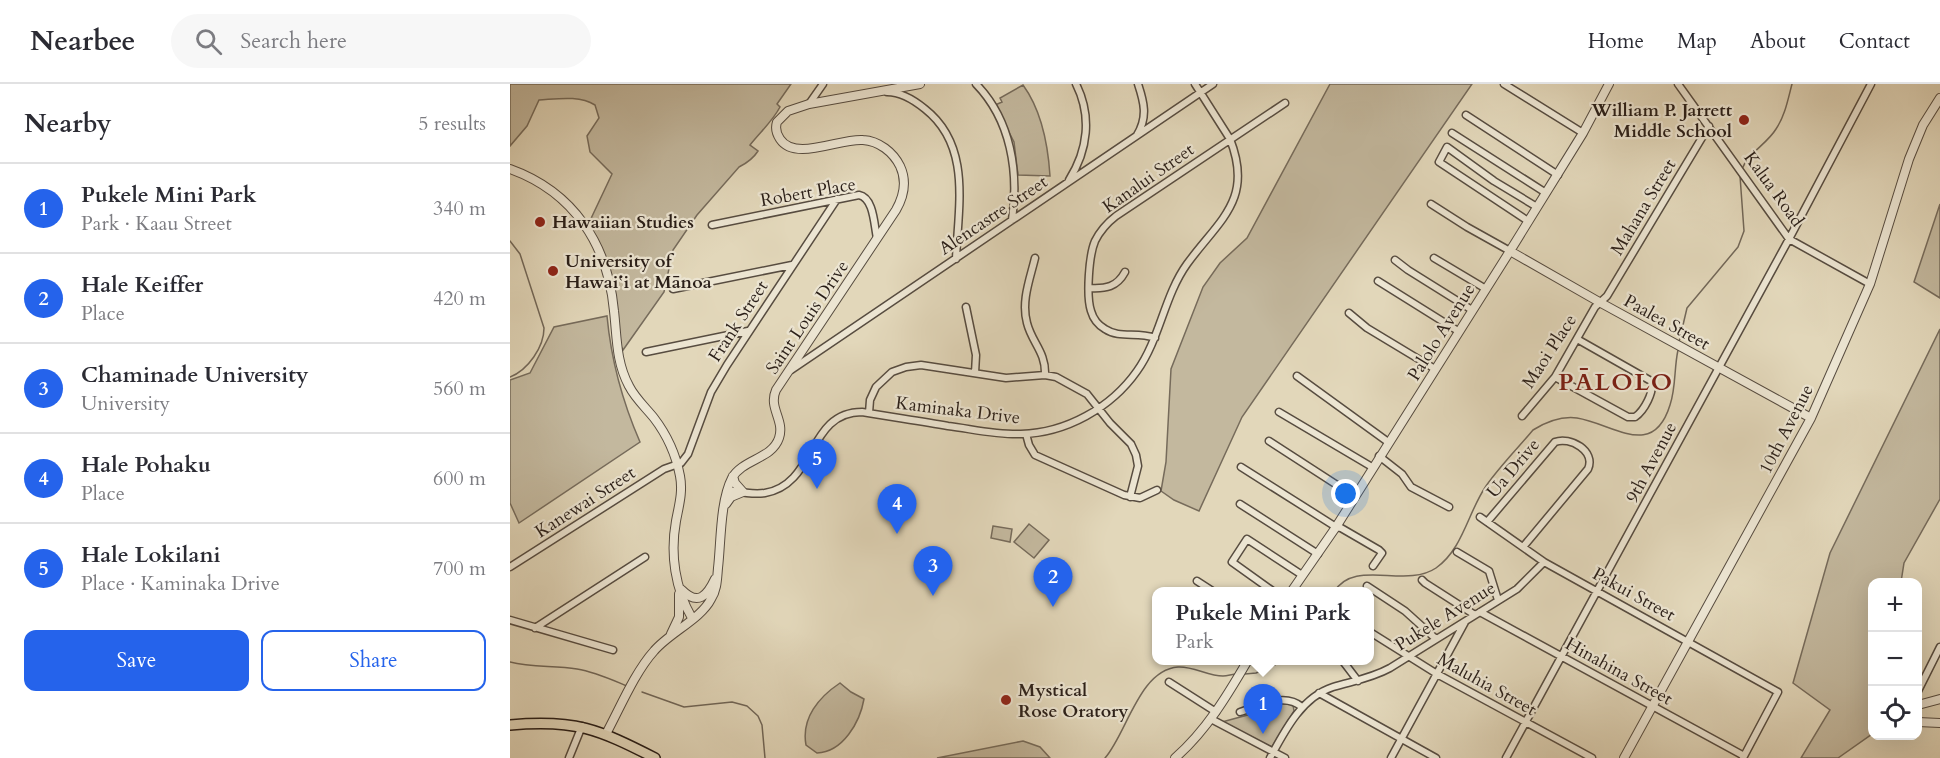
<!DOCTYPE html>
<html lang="en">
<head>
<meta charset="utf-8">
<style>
	body { margin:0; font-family:Cardo,serif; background:#f7f7f7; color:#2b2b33 }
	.controls { position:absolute; right:18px; bottom:18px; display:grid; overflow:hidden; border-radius:12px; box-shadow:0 6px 24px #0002 }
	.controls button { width:54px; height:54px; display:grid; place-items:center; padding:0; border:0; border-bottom:2px solid #e1e1e2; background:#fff; color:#2b2b33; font:30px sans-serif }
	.you { position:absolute; left:836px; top:410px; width:21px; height:21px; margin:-15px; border:4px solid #fff; border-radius:50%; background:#1a73e8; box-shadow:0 0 0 9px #1a73e833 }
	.badge { display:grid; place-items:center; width:39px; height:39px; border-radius:50%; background:#2563eb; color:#fff; font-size:20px; font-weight:700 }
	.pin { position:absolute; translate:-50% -50px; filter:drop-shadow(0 2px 3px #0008) }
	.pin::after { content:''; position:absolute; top:32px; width:21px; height:18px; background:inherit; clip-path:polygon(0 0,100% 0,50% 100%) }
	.popup { position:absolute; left:642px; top:503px; width:222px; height:78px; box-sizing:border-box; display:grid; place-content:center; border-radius:12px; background:#fff; filter:drop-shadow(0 2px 4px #0005); font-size:20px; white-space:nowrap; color:#7c7c81 }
	.popup b { font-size:22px; color:#2b2b33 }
	.popup::after { content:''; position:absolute; left:50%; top:100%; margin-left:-12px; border:12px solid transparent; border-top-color:#fff }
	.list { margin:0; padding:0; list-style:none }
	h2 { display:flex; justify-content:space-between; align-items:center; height:78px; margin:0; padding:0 24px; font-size:26px }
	h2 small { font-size:20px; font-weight:400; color:#7c7c81 }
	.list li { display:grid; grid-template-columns:39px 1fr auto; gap:18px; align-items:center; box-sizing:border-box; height:90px; padding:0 24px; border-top:2px solid #e1e1e2 }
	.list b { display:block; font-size:22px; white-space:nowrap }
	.list p { margin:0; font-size:20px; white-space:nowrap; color:#7c7c81 }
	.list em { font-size:20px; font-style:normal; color:#7c7c81 }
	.actions { display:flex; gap:12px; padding:18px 24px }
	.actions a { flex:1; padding:14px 0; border:2px solid #2563eb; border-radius:12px; text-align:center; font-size:21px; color:#2563eb }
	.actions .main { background:#2563eb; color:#fff }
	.icon { flex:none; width:33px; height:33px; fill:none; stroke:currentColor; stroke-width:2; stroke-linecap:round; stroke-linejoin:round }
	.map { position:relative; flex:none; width:1430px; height:674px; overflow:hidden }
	header { display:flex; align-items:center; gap:36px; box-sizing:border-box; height:84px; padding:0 30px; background:#fff; border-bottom:2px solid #e1e1e2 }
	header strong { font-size:28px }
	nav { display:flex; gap:33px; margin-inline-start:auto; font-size:21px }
	.search { width:420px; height:54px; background:#f7f7f7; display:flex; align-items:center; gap:15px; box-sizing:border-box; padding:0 21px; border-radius:33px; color:#7c7c81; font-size:22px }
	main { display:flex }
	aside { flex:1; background:#fff }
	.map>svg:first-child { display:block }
	.green { fill:#c3b89e; stroke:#766b5b; stroke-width:1.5 }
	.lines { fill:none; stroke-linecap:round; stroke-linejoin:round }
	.stream { stroke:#726758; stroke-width:1.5 }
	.minor-casing { stroke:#574c40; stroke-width:9 }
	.tertiary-casing { stroke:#574c40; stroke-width:10 }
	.primary-casing { stroke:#291e18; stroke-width:12 }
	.minor { stroke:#ece5d2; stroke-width:6 }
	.tertiary { stroke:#ece5d2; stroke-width:8 }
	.primary { stroke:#e2d7ba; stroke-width:9 }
	.poi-dot { fill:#8f2418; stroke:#ece5d2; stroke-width:2 }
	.labels { text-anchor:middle; stroke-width:4.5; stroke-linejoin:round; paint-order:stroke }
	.poi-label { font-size:18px; font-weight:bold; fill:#291e18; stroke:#ece5d2; text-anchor:start }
	.street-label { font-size:18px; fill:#291e18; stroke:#ece5d2 }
	.district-label { font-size:24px; font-weight:bold; letter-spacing:1.5px; fill:#7a1f14; stroke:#ece5d2 }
</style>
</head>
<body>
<header>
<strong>Nearbee</strong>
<div class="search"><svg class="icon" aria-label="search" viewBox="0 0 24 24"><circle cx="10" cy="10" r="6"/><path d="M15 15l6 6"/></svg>Search here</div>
<nav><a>Home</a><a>Map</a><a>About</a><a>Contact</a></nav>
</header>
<main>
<aside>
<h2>Nearby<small>5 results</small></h2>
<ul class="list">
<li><span class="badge">1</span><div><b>Pukele Mini Park</b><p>Park · Kaau Street</p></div><em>340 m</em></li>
<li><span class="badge">2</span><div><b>Hale Keiffer</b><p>Place</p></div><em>420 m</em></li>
<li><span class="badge">3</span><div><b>Chaminade University</b><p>University</p></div><em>560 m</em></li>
<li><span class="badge">4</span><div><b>Hale Pohaku</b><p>Place</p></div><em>600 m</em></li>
<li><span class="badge">5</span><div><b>Hale Lokilani</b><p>Place · Kaminaka Drive</p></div><em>700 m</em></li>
</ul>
<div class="actions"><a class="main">Save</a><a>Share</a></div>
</aside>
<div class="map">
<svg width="1430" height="674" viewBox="0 0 1430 674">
	<rect width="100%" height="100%" fill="#e2d7ba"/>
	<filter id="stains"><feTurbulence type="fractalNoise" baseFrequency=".00333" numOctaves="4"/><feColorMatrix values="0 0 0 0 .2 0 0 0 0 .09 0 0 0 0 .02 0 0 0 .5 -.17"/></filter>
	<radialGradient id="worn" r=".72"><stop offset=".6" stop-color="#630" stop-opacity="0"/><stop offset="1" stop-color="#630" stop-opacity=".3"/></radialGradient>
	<path class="green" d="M0,0H281L267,20L270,23C262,38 251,47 240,61L248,67C243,75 237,79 229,83L187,131L163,166L154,208L113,266L106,254L98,195L77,143L102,90L80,68L77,52L89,34L85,21C69,11 47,15 29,16L17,42L0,62Z
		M820,0H962L732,333L689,427L664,416L651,407L656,378L661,285L693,203L710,179L737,154Z
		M513,1C532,27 538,60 540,92L508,91L504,58L485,21L492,18L490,14Z
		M1430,120V214L1404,198Z
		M97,232C101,275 113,319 130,358L9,439L0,419V296L20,289L44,243Z
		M1430,245V415L1394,479L1391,498H1362V650L1328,674H1291L1320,626L1283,599L1320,469Z
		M519,440L539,456L524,474L504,458Z
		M483,442L502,445L500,458L481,454Z
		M330,599L341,608L354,615C350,638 333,668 307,669L296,661C291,634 309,613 330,599Z
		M778,619L783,621L784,627L762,663L712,638L745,629L765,620Z
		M513,657L530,663L540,674H427Z"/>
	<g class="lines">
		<path class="stream" d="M1232,85C1238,69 1257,60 1266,45C1275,32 1278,15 1282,0
			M0,157L10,170L34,244C34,263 18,286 0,293
			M1169,258L1177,224L1228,163L1234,147L1230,92
			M824,508C844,474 895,505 926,484C953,465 958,428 976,402C990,382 1008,364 1023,346C1036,338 1052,332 1067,334C1104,340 1143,376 1160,321C1166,304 1164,284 1168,266
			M0,578C22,584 45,581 67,585C85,588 100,595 117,602
			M735,590L746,589L776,576
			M132,608L174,623L222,618L237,622L248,632L252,641L255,674
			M595,674C617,649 629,586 668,583C683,582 698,592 713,592C718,592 722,590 727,590"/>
		<defs>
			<path id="minor" d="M466,0C501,36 509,88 502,136
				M994,0L1073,49
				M1168,0L1279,155L1360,200
				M377,8C391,8 404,16 415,25C462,62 448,123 446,175
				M299,20L313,0
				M956,31L1048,91
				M942,49L1036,109
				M627,51C638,33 634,18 628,0
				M559,96C578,66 582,32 566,0
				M921,120L957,143L1000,167
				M1018,137L929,78L937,63L984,97L1027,123
				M202,141L349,111C364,114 364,141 367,154
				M525,174C520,195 511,217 517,239C522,259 536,268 535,291
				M924,174L976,205
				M885,176L898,186L962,226
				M868,197L948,247
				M579,204C596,205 607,203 615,188
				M163,205L282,181
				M456,223L466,271L465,289
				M839,229L857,244L925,285
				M645,254C627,247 610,255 595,245C588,241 583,234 581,227C576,212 579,171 585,157C590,147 597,139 606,132L775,19
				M136,268L238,247
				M281,286L703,0
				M787,292L878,358
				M1045,293L1118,333H1125C1134,327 1145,307 1141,297L1067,255
				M769,328L862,383
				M359,329L360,316L366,303L382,288L396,283L411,281L496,294L535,291L546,293L577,310L600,339L621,360L626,371L628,382L620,413
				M1012,332L1045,293L1085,223L1097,212L1199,42
				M516,350L519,361L525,371L614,411L630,414L647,406
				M759,357L844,412
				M869,372L892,390L901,403L939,423
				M731,383L826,443L831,444L869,466L872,469L863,482
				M218,406C230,408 242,411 255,409C307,400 297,328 352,328C381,333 410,337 438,342C462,345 487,351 511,350C556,349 601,324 627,287C650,255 654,212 677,180C709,136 744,116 720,55L685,0
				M730,420L808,470
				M970,433L1034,478L1268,608L1233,674
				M977,438L1045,358C1060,352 1086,367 1078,385L1013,463
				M947,468L979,487L988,516
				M0,483L154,385L171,379L178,370L201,308L217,281L327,115
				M912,496L915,499L965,531
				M687,497L704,508
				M857,502L895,527L926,555
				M764,508L722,478L737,455L792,491
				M970,528L1234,672
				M0,536L103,566
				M25,544L135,473
				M860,548L927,590L1082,674
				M832,576L848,597
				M659,598L706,628
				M1408,607L1430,563
				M809,609L926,674
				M730,628C750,622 774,608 792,623
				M701,635L775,674
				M59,674L72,642
				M760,674C775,646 792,613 823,603C843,597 862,594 880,584L1007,505L1034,478
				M881,674L955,538
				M996,674L1279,155L1361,0"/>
			<path id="tertiary" d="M0,85C64,108 98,161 104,227C107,253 106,278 119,302C125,314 136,324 144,334C157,351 166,371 170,392C173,408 169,421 166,437C160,470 165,505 182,534
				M1000,167L1091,219L1301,334
				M216,420L221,413L233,408L225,399L223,392
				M172,506C188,522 197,512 205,495
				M781,508L826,443L1000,167L1073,49L1099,0
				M161,550L169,533V510
				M1408,621L1430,615
				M1408,638L1430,639
				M96,650C110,624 125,588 144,567C159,549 191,535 201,515C207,506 207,495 208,484C211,459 210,417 222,394C233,375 262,375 269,354C275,336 258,324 266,306L386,126C394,112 397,97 390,82C383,68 369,57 353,56C330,54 285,78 270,55C266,49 265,44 267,38L278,27L299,20L410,0
				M665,674C696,647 717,612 738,576
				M1114,674L1301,334L1360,200L1399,75L1413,41L1430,14"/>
			<path id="primary" d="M0,641C65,635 88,645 145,674"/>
		</defs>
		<use href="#minor" class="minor-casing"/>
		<use href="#tertiary" class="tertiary-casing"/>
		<use href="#primary" class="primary-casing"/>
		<use href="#minor" class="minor"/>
		<use href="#tertiary" class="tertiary"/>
		<use href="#primary" class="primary"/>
	</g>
	<g class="poi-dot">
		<circle cx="1234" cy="36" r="6"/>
		<circle cx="30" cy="138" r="6"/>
		<circle cx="43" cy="187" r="6"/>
		<circle cx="496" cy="616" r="6"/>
	</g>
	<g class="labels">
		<g class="poi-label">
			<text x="1222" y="32" text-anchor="end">William P. Jarrett<tspan x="1222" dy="21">Middle School</tspan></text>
			<text x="42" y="144">Hawaiian Studies</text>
			<text x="55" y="183">University of<tspan x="55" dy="21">Hawaiʻi at Mānoa</tspan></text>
			<text x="508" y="612">Mystical<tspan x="508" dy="21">Rose Oratory</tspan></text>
		</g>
		<g class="street-label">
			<text transform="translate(638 94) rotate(-35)" y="6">Kanalui Street</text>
			<text transform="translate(1264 105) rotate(54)" y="6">Kalua Road</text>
			<text transform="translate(298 108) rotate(-10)" y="6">Robert Place</text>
			<text transform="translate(1133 123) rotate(-59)" y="6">Mahana Street</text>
			<text transform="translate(483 131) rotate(-34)" y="6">Alencastre Street</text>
			<text transform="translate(297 233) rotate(-56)" y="6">Saint Louis Drive</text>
			<text transform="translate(228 237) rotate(-57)" y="6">Frank Street</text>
			<text transform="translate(1157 238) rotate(29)" y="6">Paalea Street</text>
			<text transform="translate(931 248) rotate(-58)" y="6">Palolo Avenue</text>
			<text transform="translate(1039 267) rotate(-57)" y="6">Maoi Place</text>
			<text transform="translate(448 326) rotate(7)" y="6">Kaminaka Drive</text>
			<text transform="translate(1276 345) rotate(-63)" y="6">10th Avenue</text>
			<text transform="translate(1141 378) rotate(-62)" y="6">9th Avenue</text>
			<text transform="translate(1003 384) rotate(-50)" y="6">Ua Drive</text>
			<text transform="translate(75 418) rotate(-33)" y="6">Kanewai Street</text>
			<text transform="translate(1124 510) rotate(29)" y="6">Pakui Street</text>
			<text transform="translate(935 532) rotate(-32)" y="6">Pukele Avenue</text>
			<text transform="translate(1109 587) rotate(29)" y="6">Hinahina Street</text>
			<text transform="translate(977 600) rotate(29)" y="6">Maluhia Street</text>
		</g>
		<g class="district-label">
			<text x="1106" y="306">PĀLOLO</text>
		</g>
	</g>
	<rect width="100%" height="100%" filter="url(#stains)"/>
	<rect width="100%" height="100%" fill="url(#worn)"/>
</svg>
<div class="controls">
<button>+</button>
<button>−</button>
<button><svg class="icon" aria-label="locate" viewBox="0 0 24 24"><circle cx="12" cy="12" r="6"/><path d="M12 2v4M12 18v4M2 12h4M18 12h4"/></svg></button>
</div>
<div class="you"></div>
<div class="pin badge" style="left:753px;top:650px">1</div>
<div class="popup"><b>Pukele Mini Park</b>Park</div>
<div class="pin badge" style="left:543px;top:523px">2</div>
<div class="pin badge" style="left:423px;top:512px">3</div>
<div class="pin badge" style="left:387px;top:450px">4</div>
<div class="pin badge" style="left:307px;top:405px">5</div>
</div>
</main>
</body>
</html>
